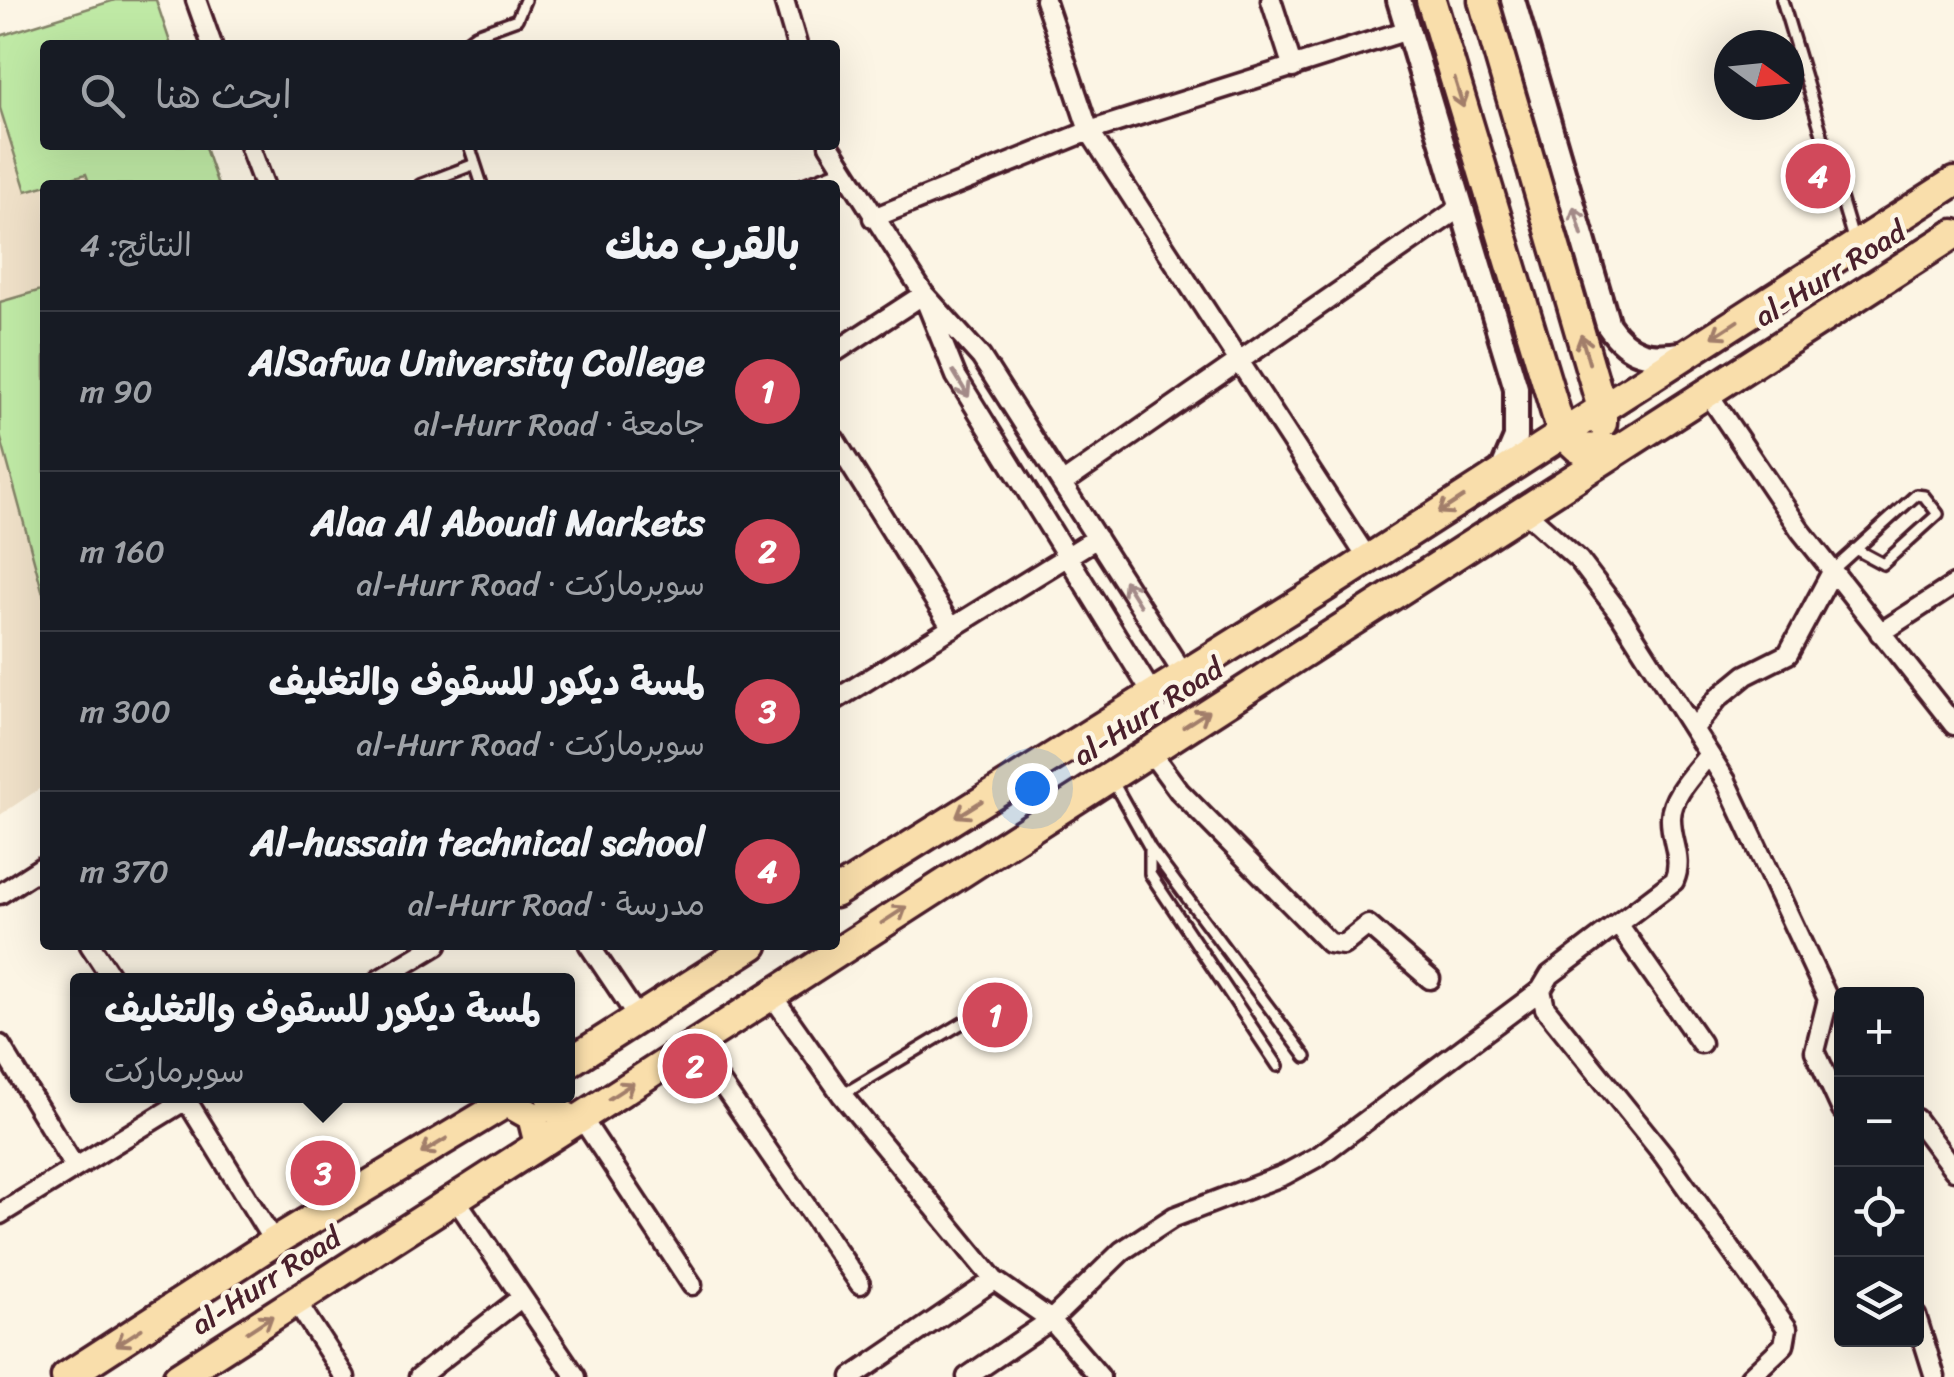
<!DOCTYPE html>
<html lang="ar">
<head>
<meta charset="utf-8">
<style>
	body { margin:0; font-family:Sriracha,"Playpen Sans Arabic",sans-serif; background:#242831; color:#f1f3f6; direction:rtl }
	.controls { position:absolute; right:30px; bottom:30px; display:grid; overflow:hidden; border-radius:10px; box-shadow:0 10px 40px #0002 }
	.controls button { width:90px; height:90px; display:grid; place-items:center; padding:0; border:0; border-bottom:2px solid #363941; background:#171b24; color:#f1f3f6; font:50px sans-serif }
	.compass { position:absolute; left:1714px; top:30px; width:90px; height:90px; border-radius:50%; background:#171b24; box-shadow:0 10px 40px #0002; rotate:105deg }
	.you { position:absolute; left:1032px; top:788px; width:35px; height:35px; margin:-25px; border:8px solid #fff; border-radius:50%; background:#1a73e8; box-shadow:0 0 0 15px #1a73e833 }
	.badge { display:grid; place-items:center; width:65px; height:65px; border-radius:50%; background:#d1495b; color:#fff; font-size:32px; font-weight:700 }
	.pin { position:absolute; translate:-50% -50%; border:5px solid #fff; box-shadow:0 2px 10px #0006 }
	.popup { position:absolute; left:70px; top:973px; width:505px; height:130px; box-sizing:border-box; display:grid; place-content:center; border-radius:10px; background:#171b24; filter:drop-shadow(0 2px 8px #0005); font-size:32px; white-space:nowrap; color:#9ea1a6 }
	.popup b { font-size:38px; color:#f1f3f6 }
	.popup::after { content:''; position:absolute; left:50%; top:100%; margin-left:-20px; border:20px solid transparent; border-top-color:#171b24 }
	.list { margin:0; padding:0; list-style:none }
	h2 { display:flex; justify-content:space-between; align-items:center; height:130px; margin:0; padding:0 40px; font-size:42px }
	h2 small { font-size:32px; font-weight:400; color:#9ea1a6 }
	.list li { display:grid; grid-template-columns:65px 1fr auto; gap:30px; align-items:center; box-sizing:border-box; height:160px; padding:0 40px; border-top:2px solid #363941 }
	.list b { display:block; font-size:38px; white-space:nowrap }
	.list p { margin:0; font-size:32px; white-space:nowrap; color:#9ea1a6 }
	.list em { font-size:32px; font-style:normal; color:#9ea1a6 }
	.icon { flex:none; width:55px; height:55px; fill:none; stroke:currentColor; stroke-width:2; stroke-linecap:round; stroke-linejoin:round }
	.map { position:relative; flex:none; width:1954px; height:1377px; overflow:hidden; direction:ltr }
	.search { position:absolute; background:#171b24; box-shadow:0 10px 40px #0002; left:40px; top:40px; width:800px; height:110px; display:flex; align-items:center; gap:25px; box-sizing:border-box; padding:0 35px; border-radius:10px; color:#9ea1a6; font-size:38px }
	.panel { position:absolute; background:#171b24; box-shadow:0 10px 40px #0002; left:40px; top:180px; width:800px; height:770px; border-radius:10px; direction:rtl }
	.map>svg:first-child { display:block }
	.built { fill:#efe0c8 }
	.green { fill:#bfe9a5; stroke:#848468; stroke-width:2.5 }
	.lines { fill:none; stroke-linecap:round; stroke-linejoin:round }
	.lane-casing { stroke:#4a1f2b; stroke-width:16 }
	.street-casing { stroke:#4a1f2b; stroke-width:25 }
	.secondary-casing { stroke:#4a1f2b; stroke-width:30 }
	.primary-casing { stroke:#4a1f2b; stroke-width:35 }
	.lane { stroke:#fcf5e5; stroke-width:9 }
	.street { stroke:#fcf5e5; stroke-width:18 }
	.secondary { stroke:#fcf5e5; stroke-width:22 }
	.primary { stroke:#f9deab; stroke-width:28 }
	.oneway { stroke:#a27e6b }
	.oneway2 { stroke:#a38a88 }
	.labels { text-anchor:middle; stroke-width:9; stroke-linejoin:round; paint-order:stroke }
	.street-label { font-size:30px; fill:#4a1f2b; stroke:#fcf5e5 }
</style>
</head>
<body>
<div class="map">
<svg width="1954" height="1377" viewBox="0 0 1954 1377">
	<rect width="100%" height="100%" fill="#fcf5e5"/>
	<filter id="ink" filterUnits="userSpaceOnUse"><feTurbulence type="fractalNoise" baseFrequency=".01" numOctaves="2"/><feDisplacementMap in="SourceGraphic" scale="20" xChannelSelector="R" yChannelSelector="G"/><feConvolveMatrix kernelMatrix="1 2 1 2 8 2 1 2 1" color-interpolation-filters="sRGB"/></filter>
	<g filter="url(#ink)">
		<path class="built" d="M115,0H156L171,45H45V145H204L218,185H45V785L0,815V36Z"/>
		<path class="green" d="M115,0H156L171,45H45V145H204L218,185H90L86,174L26,191L0,108V36Z
			M45,289V601L0,435V302Z"/>
		<g class="lines">
			<defs>
				<path id="lane" d="M1782,0L1854,242
					M461,45L476,34L517,19L525,0
					M469,145L482,185
					M420,185L475,164
					M801,185L843,169
					M1833,570L1916,495L1924,496L1938,514L1883,564L1855,549
					M1113,782L1150,848L1306,1057
					M1150,851V874L1278,1066
					M842,1095L991,1006"/>
				<path id="street" d="M196,0L212,45
					M784,0L797,45
					M1045,0L1089,131L1368,559
					M1271,0L1293,68
					M249,145L264,185
					M829,145L924,294L981,357L1184,675
					M873,218L1089,131L1408,30
					M925,299L956,376L1153,695
					M835,352L924,294
					M1707,392L1801,531L1954,725
					M835,440L952,628
					M1062,484L1461,207
					M1522,509L1579,560L1620,614L1726,781L1828,999L1815,1051L1842,1110
					M1880,633L1954,585
					M835,700L1097,538
					M1695,727L1718,698L1746,675L1788,654L1833,570
					M1149,750L1179,791L1329,943L1343,945L1368,925L1430,979
					M1709,754C1696,772 1672,794 1671,817C1670,841 1684,858 1674,881L1550,975L1541,990L1545,1008L1662,1153L1787,1328L1784,1345L1750,1377
					M0,894L45,865
					M1618,924L1701,1043
					M90,945L113,980
					M589,945L638,1018
					M379,980L437,945
					M771,994L842,1095L994,1280L1051,1320L1100,1377
					M694,1044L860,1284
					M0,1045L75,1168
					M184,1096L274,1242
					M581,1117L692,1285
					M1916,1119L1954,1170
					M455,1198L576,1377
					M0,1214L192,1096
					M296,1301L345,1377
					M1916,1316L1935,1377
					M419,1377L522,1297
					M852,1377L994,1280
					M967,1377L1051,1320L1122,1251L1174,1217L1284,1175L1319,1156L1541,990"/>
				<path id="secondary" d="M1399,0L1516,388V438L1501,473
					M1513,0L1608,325C1629,356 1650,359 1685,353"/>
				<path id="primary" d="M1431,0L1562,433L1578,448L1616,449
					M1483,0L1602,408V423
					M835,893L1325,587L1954,182
					M568,1063L753,945
					M550,1096L557,1111L573,1121
					M507,1102L532,1116L539,1144
					M66,1377L274,1242L517,1096
					M178,1377L1954,234"/>
			</defs>
			<use href="#lane" class="lane-casing"/>
			<use href="#street" class="street-casing"/>
			<use href="#secondary" class="secondary-casing"/>
			<use href="#primary" class="primary-casing"/>
			<use href="#lane" class="lane"/>
			<use href="#street" class="street"/>
			<use href="#secondary" class="secondary"/>
			<use href="#primary" class="primary"/>
		</g>
		<defs><path id="oneway-shaft" d="M-6 0H5M1.5-3L5.5 0L1.5 3" fill="none" stroke-width="1.6" stroke-linecap="round" stroke-linejoin="round" transform="scale(2.5)"/></defs>
		<g class="oneway">
			<use href="#oneway-shaft" transform="translate(1459 93) rotate(73)"/>
			<use href="#oneway-shaft" transform="translate(1725 329) rotate(147)"/>
			<use href="#oneway-shaft" transform="translate(1585 349) rotate(-106)"/>
			<use href="#oneway-shaft" transform="translate(1451 505) rotate(147)"/>
			<use href="#oneway-shaft" transform="translate(1196 719) rotate(-33)"/>
			<use href="#oneway-shaft" transform="translate(969 809) rotate(148)"/>
			<use href="#oneway-shaft" transform="translate(894 915) rotate(-33)"/>
			<use href="#oneway-shaft" transform="translate(621 1091) rotate(-33)"/>
			<use href="#oneway-shaft" transform="translate(434 1146) rotate(149)"/>
			<use href="#oneway-shaft" transform="translate(260 1324) rotate(-33)"/>
			<use href="#oneway-shaft" transform="translate(129 1337) rotate(147)"/>
		</g>
		<g class="oneway2">
			<use href="#oneway-shaft" transform="translate(1578 221) rotate(-106)"/>
			<use href="#oneway-shaft" transform="translate(961 384) rotate(59)"/>
			<use href="#oneway-shaft" transform="translate(1132 593) rotate(-122)"/>
		</g>
	</g>
	<g class="labels">
		<g class="street-label">
			<text transform="translate(1830 274) rotate(-32)" y="10">al-Hurr Road</text>
			<text transform="translate(1148 712) rotate(-33)" y="10">al-Hurr Road</text>
			<text transform="translate(266 1281) rotate(-33)" y="10">al-Hurr Road</text>
		</g>
	</g>
</svg>
<div class="controls">
<button>+</button>
<button>−</button>
<button><svg class="icon" aria-label="locate" viewBox="0 0 24 24"><circle cx="12" cy="12" r="6"/><path d="M12 2v4M12 18v4M2 12h4M18 12h4"/></svg></button>
<button><svg class="icon" aria-label="layers" viewBox="0 0 24 24"><path d="M12 4l9 5-9 5-9-5zM3 14l9 5 9-5"/></svg></button>
</div>
<svg class="compass" viewBox="-18 -18 36 36"><path d="M0-13l5 13h-10z" fill="#e53935"/><path d="M0 13l5-13h-10z" fill="#9ea1a6"/></svg>
<div class="you"></div>
<div class="pin badge" style="left:995px;top:1015px">1</div>
<div class="pin badge" style="left:695px;top:1066px">2</div>
<div class="pin badge" style="left:323px;top:1173px">3</div>
<div class="popup"><b>لمسة ديكور للسقوف والتغليف</b>سوبرماركت</div>
<div class="pin badge" style="left:1818px;top:176px">4</div>
<div class="search"><svg class="icon" aria-label="search" viewBox="0 0 24 24"><circle cx="10" cy="10" r="6"/><path d="M15 15l6 6"/></svg>ابحث هنا</div>
<section class="panel">
<h2>بالقرب منك<small>النتائج: 4</small></h2>
<ul class="list">
<li><span class="badge">1</span><div><b>AlSafwa University College</b><p>جامعة · al-Hurr Road</p></div><em>90 m</em></li>
<li><span class="badge">2</span><div><b>Alaa Al Aboudi Markets</b><p>سوبرماركت · al-Hurr Road</p></div><em>160 m</em></li>
<li><span class="badge">3</span><div><b>لمسة ديكور للسقوف والتغليف</b><p>سوبرماركت · al-Hurr Road</p></div><em>300 m</em></li>
<li><span class="badge">4</span><div><b>Al-hussain technical school</b><p>مدرسة · al-Hurr Road</p></div><em>370 m</em></li>
</ul>
</section>
</div>
</body>
</html>
